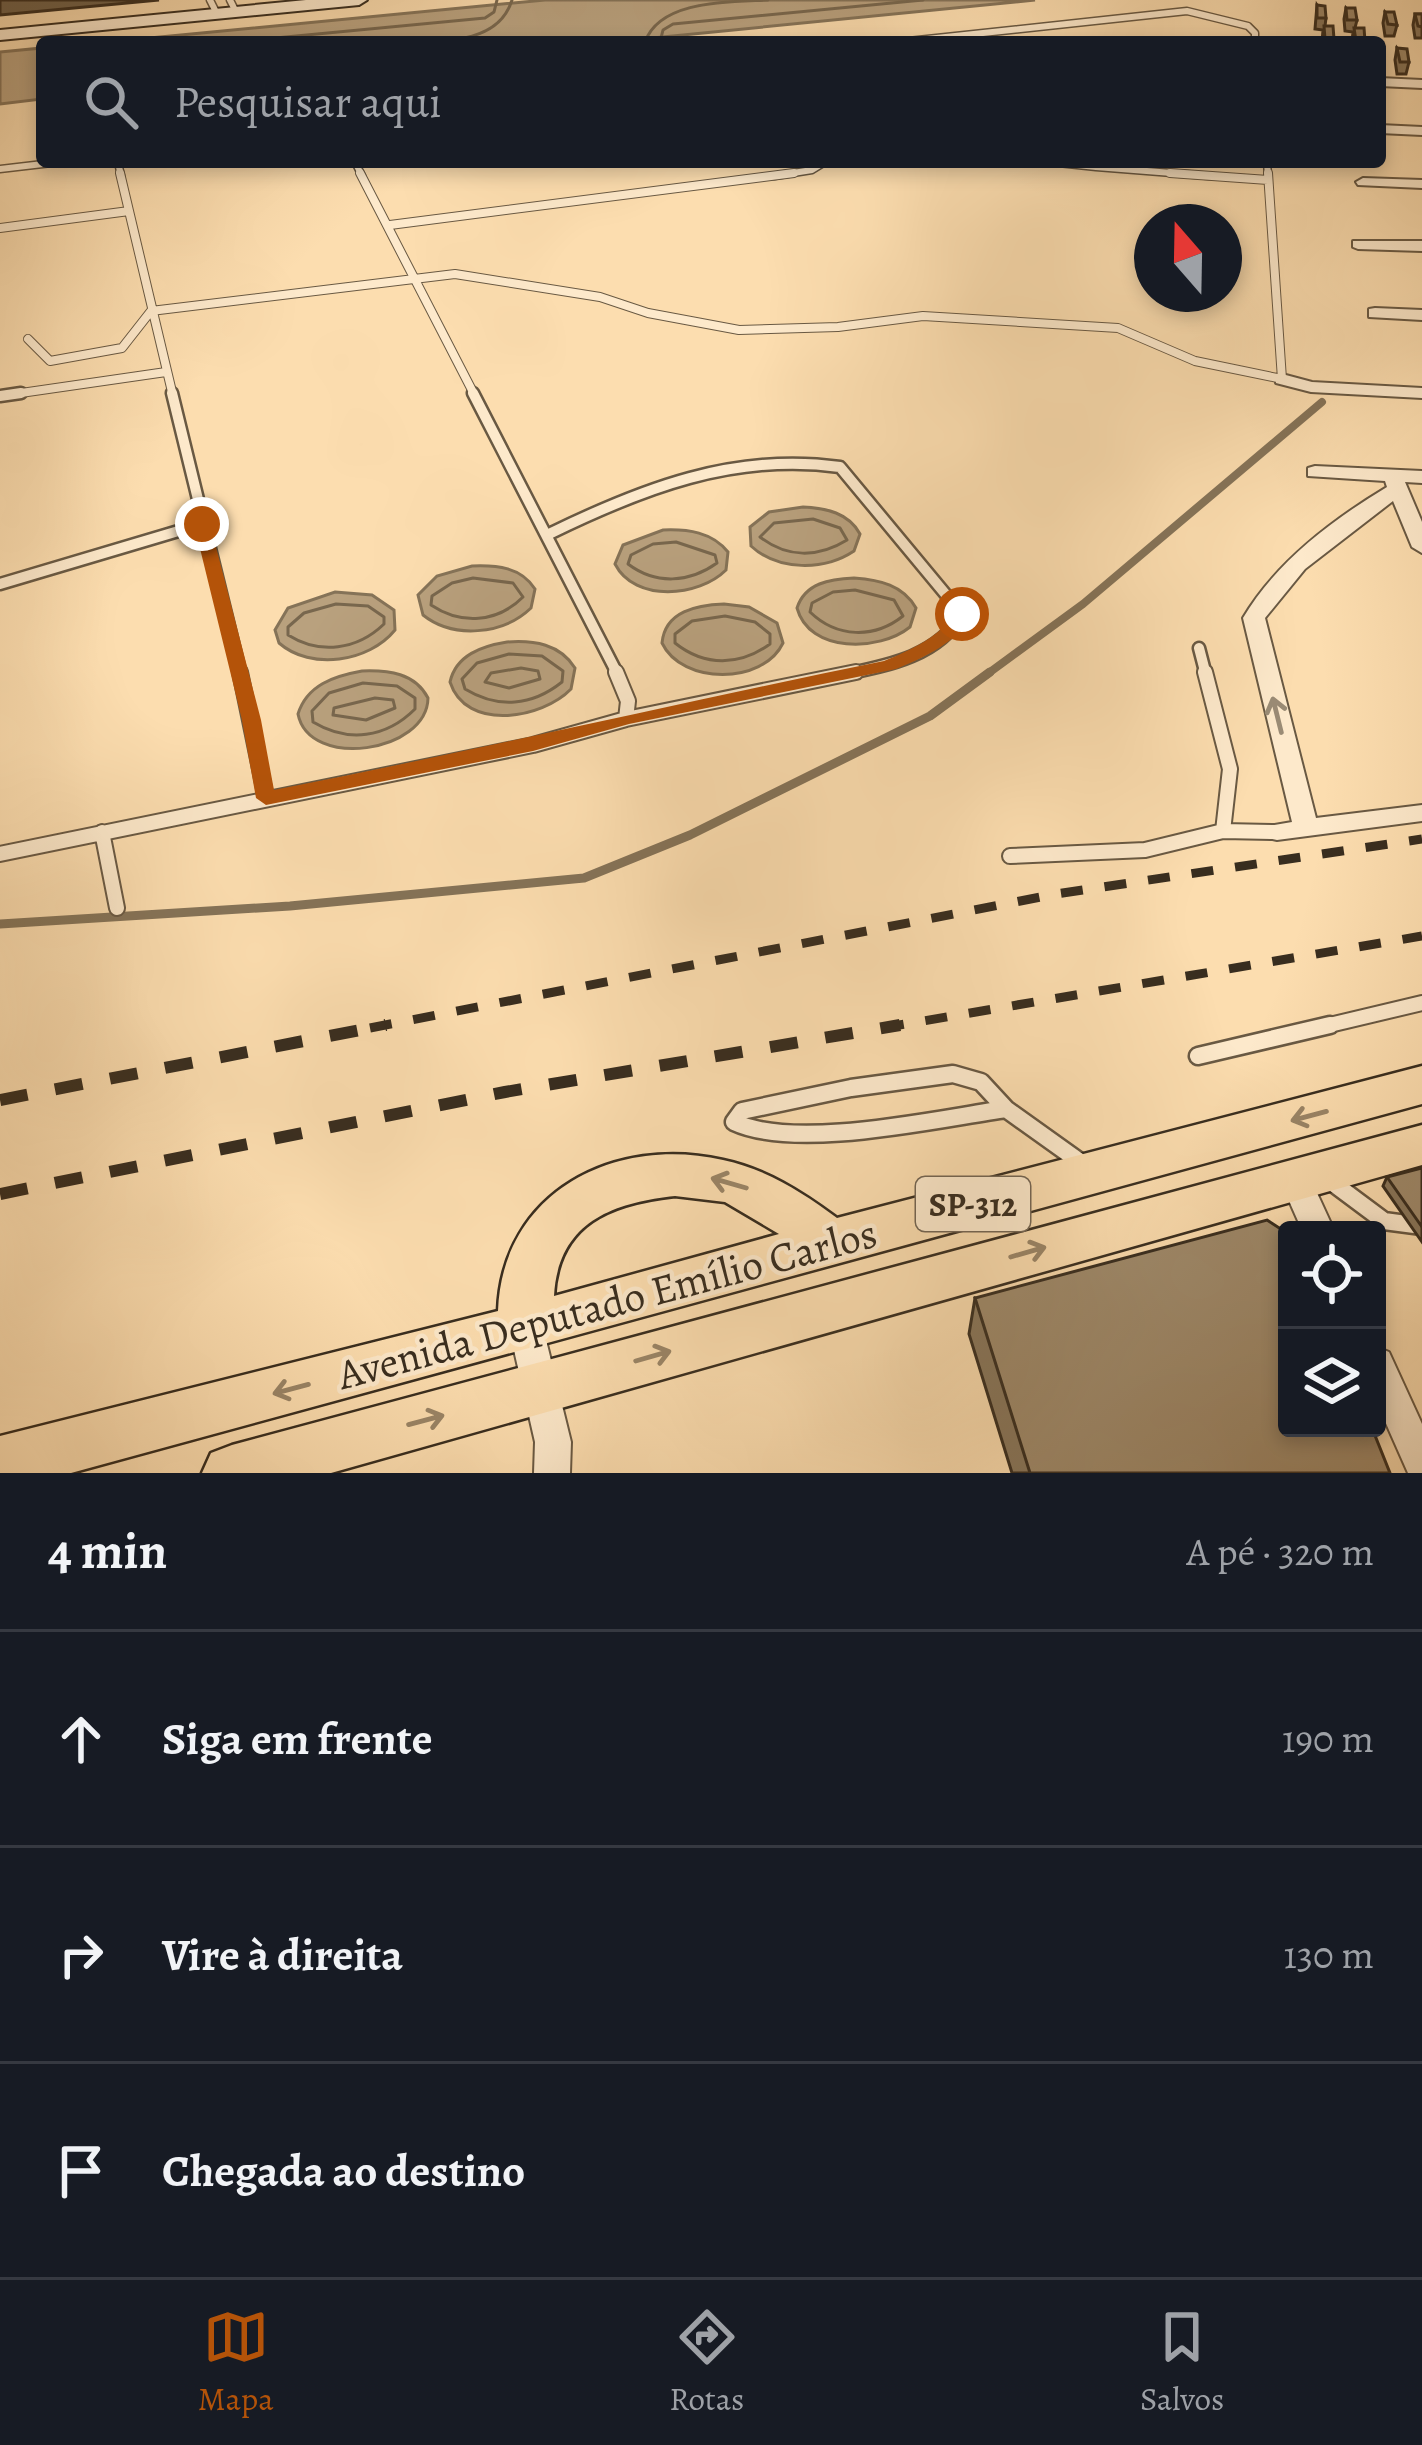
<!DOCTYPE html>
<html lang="pt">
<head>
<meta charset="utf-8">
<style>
	body { margin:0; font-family:Alegreya,serif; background:#242831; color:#f1f3f6 }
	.controls { position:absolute; right:36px; bottom:36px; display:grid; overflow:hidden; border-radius:12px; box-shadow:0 6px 18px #0003 }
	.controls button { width:108px; height:108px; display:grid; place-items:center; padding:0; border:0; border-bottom:3px solid #363941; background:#171b24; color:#f1f3f6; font:60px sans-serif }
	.compass { position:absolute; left:1134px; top:204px; width:108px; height:108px; border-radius:50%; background:#171b24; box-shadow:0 6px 18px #0003; rotate:340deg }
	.stop { position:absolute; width:36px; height:36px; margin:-27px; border:9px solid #b45309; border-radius:50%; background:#fff }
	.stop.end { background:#b45309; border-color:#fff; box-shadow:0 3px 12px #0008 }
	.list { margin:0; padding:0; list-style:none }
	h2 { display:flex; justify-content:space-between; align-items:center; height:156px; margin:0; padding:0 48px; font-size:51px }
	h2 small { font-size:39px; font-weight:400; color:#9ea1a6 }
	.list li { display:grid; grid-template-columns:78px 1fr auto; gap:36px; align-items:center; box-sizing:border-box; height:216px; padding:0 48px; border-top:3px solid #363941 }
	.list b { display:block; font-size:45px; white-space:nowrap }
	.list em { font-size:39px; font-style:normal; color:#9ea1a6 }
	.icon { flex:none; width:66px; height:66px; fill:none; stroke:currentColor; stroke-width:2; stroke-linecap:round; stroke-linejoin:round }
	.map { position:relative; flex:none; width:1422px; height:1473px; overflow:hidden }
	.search { position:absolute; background:#171b24; box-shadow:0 6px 18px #0003; left:36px; right:36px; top:36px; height:132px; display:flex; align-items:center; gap:30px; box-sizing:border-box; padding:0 42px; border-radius:12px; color:#9ea1a6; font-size:45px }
	.sheet { height:804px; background:#171b24 }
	nav { display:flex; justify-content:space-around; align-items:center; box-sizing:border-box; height:168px; border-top:3px solid #363941; background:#171b24; font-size:33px; color:#9ea1a6 }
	nav a { display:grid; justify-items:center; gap:6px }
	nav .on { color:#b45309 }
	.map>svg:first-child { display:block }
	.water { fill:#b9a17e; stroke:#857358; stroke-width:3 }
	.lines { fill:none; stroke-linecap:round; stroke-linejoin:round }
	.shore { stroke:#78674e; stroke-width:3 }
	.stream-far1 { stroke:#857358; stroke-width:8 }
	.stream { stroke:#857358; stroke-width:9 }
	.lane-far4-casing { stroke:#695943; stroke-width:9 }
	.lane-far3-casing { stroke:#695943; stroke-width:10 }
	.lane-far2-casing { stroke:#695943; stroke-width:15 }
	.lane-far1-casing { stroke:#695943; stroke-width:18 }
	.lane-casing { stroke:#695943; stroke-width:21 }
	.street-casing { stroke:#695943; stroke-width:4 }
	.secondary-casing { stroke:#382d1f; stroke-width:4 }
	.primary-casing { stroke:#382d1f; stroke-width:5 }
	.lane-far4 { stroke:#fde9cb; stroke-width:6 }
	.lane-far3 { stroke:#fde9cb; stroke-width:8 }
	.lane-far2 { stroke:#fde9cb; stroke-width:10 }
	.lane-far1 { stroke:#fde9cb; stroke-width:14 }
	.lane { stroke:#fde9cb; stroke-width:16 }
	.street { fill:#fde9cb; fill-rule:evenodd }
	.secondary { fill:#fde9cb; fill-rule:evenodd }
	.primary { fill:#fcddaf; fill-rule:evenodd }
	.rail-far1 { stroke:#382d1f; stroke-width:9; stroke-dasharray:22 22; stroke-linecap:butt }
	.rail { stroke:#382d1f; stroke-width:12; stroke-dasharray:28 28; stroke-linecap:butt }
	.wall { fill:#88765b; stroke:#382d1f; stroke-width:3 }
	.shaded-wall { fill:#6f604a; stroke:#382d1f; stroke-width:3 }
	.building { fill:#9e896a; stroke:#382d1f; stroke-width:3 }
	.oneway { stroke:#9a8b75 }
	.oneway2 { stroke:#9a8567 }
	.route { fill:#b45309 }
	.labels { text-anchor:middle; stroke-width:9; stroke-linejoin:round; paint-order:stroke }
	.shield { fill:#fde9cb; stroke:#736553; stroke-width:3 }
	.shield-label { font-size:33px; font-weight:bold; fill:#382d1f }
	.near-street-label { font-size:42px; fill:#382d1f; stroke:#fde9cb }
</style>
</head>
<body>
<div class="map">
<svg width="1422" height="1473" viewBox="0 0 1422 1473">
	<rect width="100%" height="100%" fill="#fcddaf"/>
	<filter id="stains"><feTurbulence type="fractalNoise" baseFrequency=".00167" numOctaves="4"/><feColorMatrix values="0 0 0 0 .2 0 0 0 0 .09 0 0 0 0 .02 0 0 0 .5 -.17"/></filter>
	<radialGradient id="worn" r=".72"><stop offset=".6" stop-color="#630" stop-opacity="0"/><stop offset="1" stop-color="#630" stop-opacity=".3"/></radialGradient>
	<path class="water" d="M545,0H1035L612,42H108Z
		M42,48V99L0,104V52Z
		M803,507C826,508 849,513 860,534L854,551C824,571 778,571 751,546L750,527L769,512Z
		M663,530C688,529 712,532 728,552L726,570C699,597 635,603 615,564L623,545Z
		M472,566C497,565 521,567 535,589L531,608C503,635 453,639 423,615L418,595L437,576Z
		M854,578C880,580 903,585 916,608L910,627C879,652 809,653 797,608C805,583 830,579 854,578Z
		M335,592L372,595L394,610L395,630C369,662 311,671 279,643L275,630L288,608Z
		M724,604L749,607L777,623L783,643C763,685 682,685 662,643C665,611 697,605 724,604Z
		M507,642C534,640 560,644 575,668L571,689C542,719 466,732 450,682C456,655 482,646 507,642Z
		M362,671C389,670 415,673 428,698C427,753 309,770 298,714C307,685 334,676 362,671Z"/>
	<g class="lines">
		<path class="shore" d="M234,42L485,18L494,12L497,0
			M390,42C432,40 497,49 512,0
			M645,42C660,0 728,2 768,0
			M660,42L663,30L673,24L923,0
			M813,519L840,528L847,540C818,558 787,558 760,537L774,523Z
			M676,542L715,555L717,563C689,583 656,585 628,564L631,555L653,544Z
			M473,578L513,583L523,597C497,623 461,625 431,605L432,596L452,583Z
			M855,590L894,600L903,616C874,639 837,638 810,612L812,603L833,592Z
			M336,604L368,606L384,617V624C357,650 320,655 288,635V627L304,613Z
			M725,616L755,622L770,634V644C740,666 705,667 675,643V634L692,621Z
			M509,654L542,656L563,671L562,682C532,706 498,709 465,689L462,679L477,663Z
			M521,668L538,671L540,679L509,688L485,682L491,673Z
			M363,683L397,686L415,698V709C386,738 348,743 313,722L312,711L329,693Z
			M375,698L393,700L395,708L366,720L333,715L334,708Z"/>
		<path class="stream-far1" d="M986,675L1083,604L1322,402"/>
		<path class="stream" d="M0,924L290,906L584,878L690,835L930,716L990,672"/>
		<defs>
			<path id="lane-far4" d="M210,0L217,14
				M230,0L236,12
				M899,42L1187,11L1248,26L1255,33V42
				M118,162L121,176
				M355,162L362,176
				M1049,162L1096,167
				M1094,162L1096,167L1210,176
				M1267,162L1268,176
				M0,169L60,162
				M774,176L812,170L825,162"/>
			<path id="lane-far3" d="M120,173L173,396
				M360,173L475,396
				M1170,173L1268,180
				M390,225L794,173
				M0,228L129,211
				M28,339L50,361L122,348L151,311L455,274L600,297L648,313L739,330L838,327L923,316L1118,328L1195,361L1282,379L1268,173
				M0,396L166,372"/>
			<path id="lane-far2" d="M172,393L241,675
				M473,393L618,675
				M0,396L21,393
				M549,534C641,489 735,452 840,467L962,614C938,657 885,666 841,675
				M0,584L202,524
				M1199,648L1206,675"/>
			<path id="lane-far1" d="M240,672L266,798
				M626,719L856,672
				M1223,831L1276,832
				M102,832L117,908
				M0,854L533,745L626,719L628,701L616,672
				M1010,856L1145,850L1223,831L1230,769L1205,672
				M1317,1028L1422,1003"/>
			<path id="lane" d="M1198,1056L1330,1025
				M953,1074L981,1082L1006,1109C936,1119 796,1151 734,1122L742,1111L851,1088Z
				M1006,1109L1083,1164
				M1329,1180L1384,1221L1422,1226"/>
			<path id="street" d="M1380,78L1422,80V88L1380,86Z
				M1380,125L1422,127V135L1380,133Z
				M1363,178L1422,180V188L1358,185L1356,182Z
				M1353,241H1422V251L1358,249L1353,247Z
				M1375,308L1422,310V320L1369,317V309Z
				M1282,374L1312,382L1422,388V398L1311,392L1276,383V375Z
				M1315,466L1422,471V483L1405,482L1422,522V553L1412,547L1393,501L1305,569L1265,618L1316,818L1422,805V821L1277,840L1268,838L1264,832L1268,826L1292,822L1243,618C1276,562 1332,520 1387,487L1385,481L1308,476V468Z
				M1295,1165L1306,1169L1334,1230H1302L1279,1178L1284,1169Z
				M526,1313L538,1317L543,1328L571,1442L570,1473H534L535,1442L509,1328L514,1317Z
				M1377,1347L1389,1352L1422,1424V1473H1408L1377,1403Z"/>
			<path id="secondary" d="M306,0H367L359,5L0,40V30Z"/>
			<path id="primary" d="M1422,1066V1104L71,1473H0V1436L498,1311C502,1192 615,1135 723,1160C766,1169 802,1192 837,1218ZM675,1196L725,1202L779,1234L554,1296C558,1223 611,1203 675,1196Z
				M1422,1125V1165L331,1473H202L211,1453L232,1445Z"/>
		</defs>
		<use href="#lane-far4" class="lane-far4-casing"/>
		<use href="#lane-far3" class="lane-far3-casing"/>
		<use href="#lane-far2" class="lane-far2-casing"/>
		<use href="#lane-far1" class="lane-far1-casing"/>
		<use href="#lane" class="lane-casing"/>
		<use href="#street" class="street-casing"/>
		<use href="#secondary" class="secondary-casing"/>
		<use href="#primary" class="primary-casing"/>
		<use href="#lane-far4" class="lane-far4"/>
		<use href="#lane-far3" class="lane-far3"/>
		<use href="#lane-far2" class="lane-far2"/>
		<use href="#lane-far1" class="lane-far1"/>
		<use href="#lane" class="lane"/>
		<use href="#street" class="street"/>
		<use href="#secondary" class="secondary"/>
		<use href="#primary" class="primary"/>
		<path class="rail-far1" d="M370,1028L1056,894L1422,839
			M882,1028L1422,936"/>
		<path class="rail" d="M0,1100L386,1025
			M0,1194L505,1092L900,1025"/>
	</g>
	<path class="wall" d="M1317,5L1326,18L1325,26L1334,39V42H1322L1323,30L1315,29Z
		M1346,8L1357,20L1355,28L1365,42H1352L1353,32L1345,31L1344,19Z
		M1385,12L1397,25L1394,36H1385L1383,23Z
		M1415,14H1422V38H1415L1413,25Z
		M1397,48L1409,62L1406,74H1397L1395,60Z
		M1422,1168V1242L1383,1186L1387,1177Z
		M975,1298L1390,1473H1012L969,1334Z"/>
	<path class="shaded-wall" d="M0,0H159L0,15Z"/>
	<path class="building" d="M1317,5L1325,6L1326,18H1317Z
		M1346,8H1355L1357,20H1347Z
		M1385,12H1394L1397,25L1388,24Z
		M1415,14H1422V27L1418,26Z
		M1324,26H1333L1334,39H1325Z
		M1354,28H1364L1365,41H1356Z
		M1397,48L1407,49L1409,62H1400Z
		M1422,1168V1227L1387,1177Z
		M1267,1220L1287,1233V1428H1372L1390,1473H1030L975,1298Z"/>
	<defs><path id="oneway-shaft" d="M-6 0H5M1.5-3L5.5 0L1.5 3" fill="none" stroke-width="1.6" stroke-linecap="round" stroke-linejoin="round" transform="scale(3)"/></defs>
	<use class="oneway" href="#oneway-shaft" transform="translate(1277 715) rotate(-104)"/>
	<g class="oneway2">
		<use href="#oneway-shaft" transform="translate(1309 1116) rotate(165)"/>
		<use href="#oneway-shaft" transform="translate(729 1183) rotate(-164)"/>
		<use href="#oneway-shaft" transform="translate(1028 1252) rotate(-16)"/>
		<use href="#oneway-shaft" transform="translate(653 1356) rotate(-16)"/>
		<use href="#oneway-shaft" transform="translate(291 1389) rotate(165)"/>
		<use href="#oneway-shaft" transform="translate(426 1420) rotate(-15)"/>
	</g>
	<path class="route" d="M202,519L210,524L261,720L274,790C479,750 681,702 884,661C909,651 944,635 956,610L971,614C961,641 921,659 896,669L629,724L533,751L266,805L256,798L242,720L194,524Z"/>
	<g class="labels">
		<rect class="shield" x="916" y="1177" width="114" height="54" rx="9"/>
		<g class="shield-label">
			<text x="973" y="1216">SP-312</text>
		</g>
		<g class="near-street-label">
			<text transform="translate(607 1303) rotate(-15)" y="15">Avenida Deputado Emílio Carlos</text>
		</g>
	</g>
	<rect width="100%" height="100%" filter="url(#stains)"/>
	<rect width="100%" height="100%" fill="url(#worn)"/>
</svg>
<div class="controls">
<button><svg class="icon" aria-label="locate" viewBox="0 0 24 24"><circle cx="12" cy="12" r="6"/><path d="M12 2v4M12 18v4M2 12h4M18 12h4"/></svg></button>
<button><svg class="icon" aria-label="layers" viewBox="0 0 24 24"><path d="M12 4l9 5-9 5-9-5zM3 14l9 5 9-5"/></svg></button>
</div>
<svg class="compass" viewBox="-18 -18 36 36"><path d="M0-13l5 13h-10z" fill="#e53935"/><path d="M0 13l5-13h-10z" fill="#9ea1a6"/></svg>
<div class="stop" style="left:962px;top:614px"></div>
<div class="stop end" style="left:202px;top:524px"></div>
<div class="search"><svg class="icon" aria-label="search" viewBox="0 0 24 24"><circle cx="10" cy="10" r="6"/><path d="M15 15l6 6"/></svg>Pesquisar aqui</div>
</div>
<section class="sheet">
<h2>4 min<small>A pé · 320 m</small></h2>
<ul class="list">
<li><svg class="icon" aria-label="ahead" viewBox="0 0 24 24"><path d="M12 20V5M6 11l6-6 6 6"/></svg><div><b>Siga em frente</b></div><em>190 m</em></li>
<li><svg class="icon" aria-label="right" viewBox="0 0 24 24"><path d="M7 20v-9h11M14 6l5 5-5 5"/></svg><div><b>Vire à direita</b></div><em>130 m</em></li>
<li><svg class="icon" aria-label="arrive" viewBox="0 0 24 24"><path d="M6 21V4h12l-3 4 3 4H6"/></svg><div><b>Chegada ao destino</b></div></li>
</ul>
</section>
<nav>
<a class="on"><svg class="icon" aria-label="map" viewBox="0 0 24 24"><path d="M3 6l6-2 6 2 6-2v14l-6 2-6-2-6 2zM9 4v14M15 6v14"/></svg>Mapa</a>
<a><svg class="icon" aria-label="directions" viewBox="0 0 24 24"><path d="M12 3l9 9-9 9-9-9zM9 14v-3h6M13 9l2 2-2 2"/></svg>Rotas</a>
<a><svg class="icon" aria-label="saved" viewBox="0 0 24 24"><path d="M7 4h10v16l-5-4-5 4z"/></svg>Salvos</a>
</nav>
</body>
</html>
